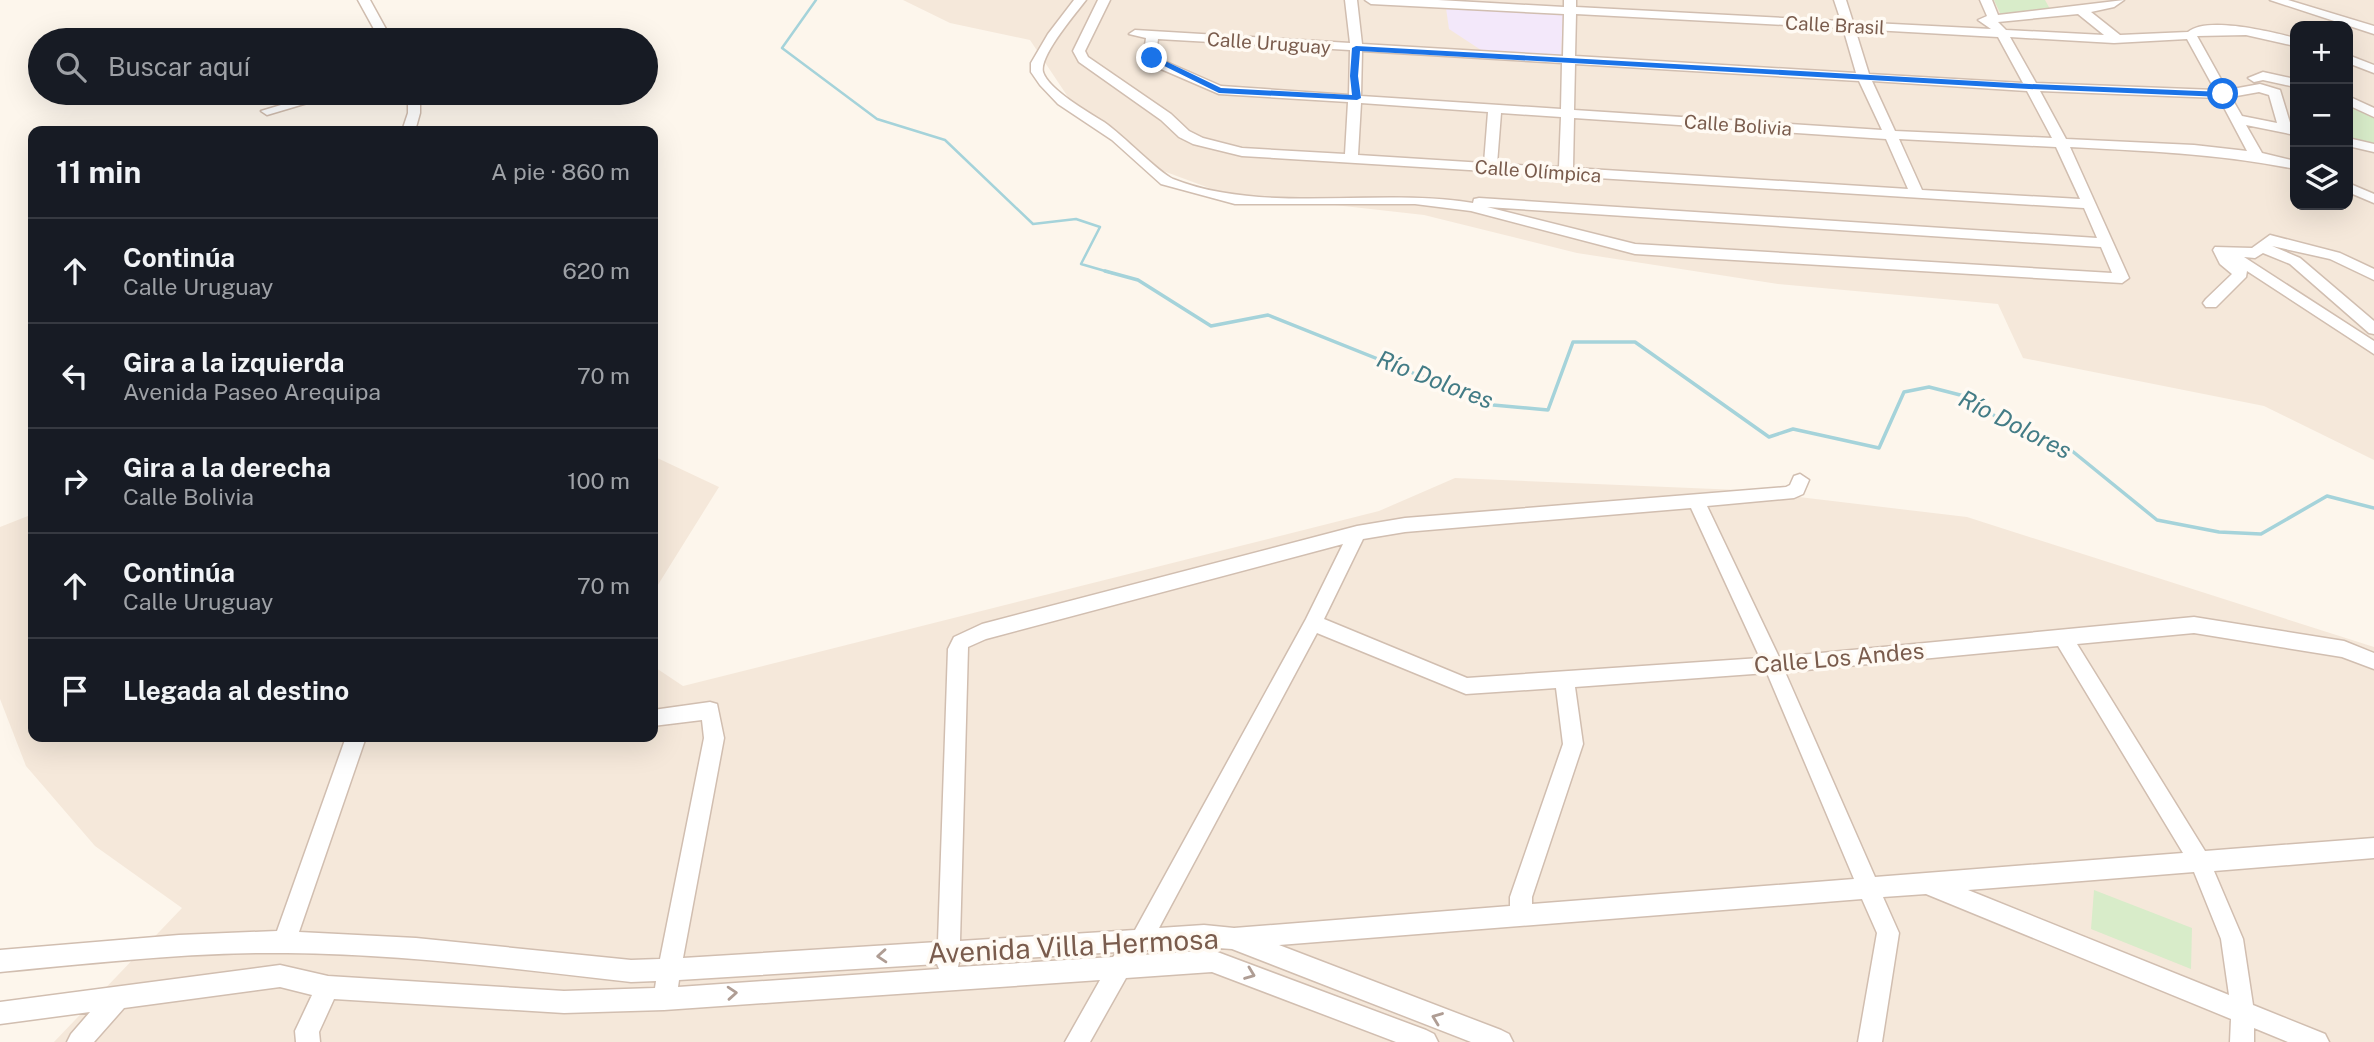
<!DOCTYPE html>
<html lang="es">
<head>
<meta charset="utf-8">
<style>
	body { margin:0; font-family:"Public Sans",sans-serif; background:#20242c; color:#f1f3f6 }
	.controls { position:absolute; right:21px; top:21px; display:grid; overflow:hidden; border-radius:14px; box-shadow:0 7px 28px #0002 }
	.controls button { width:63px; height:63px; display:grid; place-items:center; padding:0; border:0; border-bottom:2px solid #363941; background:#171b24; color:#f1f3f6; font:35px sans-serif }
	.stop { position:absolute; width:21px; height:21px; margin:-16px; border:5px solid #1a73e8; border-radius:50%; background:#fff }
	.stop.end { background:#1a73e8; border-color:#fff; box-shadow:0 2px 7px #0008 }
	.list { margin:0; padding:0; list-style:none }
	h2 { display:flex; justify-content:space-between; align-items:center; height:91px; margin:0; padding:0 28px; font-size:30px }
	h2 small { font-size:23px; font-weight:400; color:#9ea1a6 }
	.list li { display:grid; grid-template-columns:46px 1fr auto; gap:21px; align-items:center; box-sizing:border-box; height:105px; padding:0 28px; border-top:2px solid #363941 }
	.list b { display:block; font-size:26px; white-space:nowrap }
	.list p { margin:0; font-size:23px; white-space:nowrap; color:#9ea1a6 }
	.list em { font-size:23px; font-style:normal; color:#9ea1a6 }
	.icon { flex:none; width:38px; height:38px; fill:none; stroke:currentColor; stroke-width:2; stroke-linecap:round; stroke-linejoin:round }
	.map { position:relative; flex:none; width:2374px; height:1042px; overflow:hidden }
	.search { position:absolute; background:#171b24; box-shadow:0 7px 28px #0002; left:28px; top:28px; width:630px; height:77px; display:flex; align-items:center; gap:18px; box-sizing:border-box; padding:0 24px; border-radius:38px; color:#9ea1a6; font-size:26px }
	.panel { position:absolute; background:#171b24; box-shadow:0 7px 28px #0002; left:28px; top:126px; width:630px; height:616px; border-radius:14px }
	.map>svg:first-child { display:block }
	.residential { fill:#f5e8da; fill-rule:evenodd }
	.education { fill:#f3e8fa }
	.green { fill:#d8ecc9 }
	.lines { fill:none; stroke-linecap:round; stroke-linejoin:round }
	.stream-far1 { stroke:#a5d3da; stroke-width:2.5 }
	.stream { stroke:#a5d3da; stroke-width:3.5 }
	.minor-casing { stroke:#d1beb0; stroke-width:3 }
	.minor { fill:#fff; fill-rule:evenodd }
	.oneway { stroke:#af9d94 }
	.route { fill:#1a73e8 }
	.labels { text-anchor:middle; stroke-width:7; stroke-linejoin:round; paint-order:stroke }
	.far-street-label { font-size:19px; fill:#7a5c4d; stroke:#fffaf3 }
	.street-label { font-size:23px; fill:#7a5c4d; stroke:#fffaf3 }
	.water-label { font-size:24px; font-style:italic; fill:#437c86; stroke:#fffaf3 }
	.near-street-label { font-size:28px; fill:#7a5c4d; stroke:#fffaf3 }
</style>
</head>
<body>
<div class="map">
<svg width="2374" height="1042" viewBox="0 0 2374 1042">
	<rect width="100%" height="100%" fill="#fdf6ec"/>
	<path class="residential" d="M903,0H2374V460L2264,406L2023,358L1998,304L1778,284L1577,253L1424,215L1220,192L1147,165L1080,115L1030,40L950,23ZM2295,26H2348V205H2295Z
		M653,456L719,487L656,588L653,600Z
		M1455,478L1739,490L1967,517L2374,647V1042H54L182,908L95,846L26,766L0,699V527L33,514V737H653V666L683,686L1379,511Z"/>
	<path class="education" d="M1446,8L1563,14L1561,56L1484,52L1449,29Z"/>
	<path class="green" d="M1994,0H2045L2050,9L2001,15Z
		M2348,103L2374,116V145L2348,139Z
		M2094,890L2192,928L2191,969L2091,929Z"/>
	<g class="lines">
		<path class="stream-far1" d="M816,0L782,48L877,119L945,140L1033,224L1076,219L1100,227L1081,264L1112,273"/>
		<path class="stream" d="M1105,271L1138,280L1211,326L1268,315L1493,405L1548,410L1573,342H1635L1769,437L1793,429L1879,448L1904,392L1929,387L1972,398L2010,428L2066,446L2157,520L2219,532L2261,534L2327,496L2374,508"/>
		<defs>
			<path id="minor" d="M358,0H370L392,40H380Z
				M1074,0H1086C1076,13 1039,56 1043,72C1049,90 1088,112 1104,122C1123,135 1158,172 1173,179C1264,215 1376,187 1473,203L1474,199L1479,198L2097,238L2084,208L1242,156L1193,144L1179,137L1161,120L1079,62L1073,51L1098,0H1110L1085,51L1088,57L1171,114L1189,131L1203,138L1242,148L1345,154L1348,102L1219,94L1154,66L1144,53L1146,38L1129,34L1135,30L1350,43L1345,0H1357L1362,44L1563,56L1564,14L1371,4L1365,0H1438L1564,7V0H1576V7L1841,21L1834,0H1846L1853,22L1991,29L1978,20L1987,16L1980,0H1992L1998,15L2124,0L2114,7L2091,12L2120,35L2188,32C2207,16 2272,32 2295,38V46L2246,35L2197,36L2227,90L2260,84L2280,90L2291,126L2295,127V135L2246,125L2262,153L2295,161V169C2221,154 2146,151 2070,147L2129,278L2122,283L1635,254L1471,211L1415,204H1235L1161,184L1112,140L1058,104L1040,85L1031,72V63L1048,34ZM1576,14L1843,28L1856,73L1575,56ZM2078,14L2104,35L2006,30L1998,22ZM1855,29L1998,37L2023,83L1869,74ZM2010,37L2114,43L2187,39L2215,90L2036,83ZM1158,39L1350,50L1349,95L1221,86L1162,60L1156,53ZM1362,51L1562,63L1561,109L1361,96ZM1575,64L1859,81L1882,130L1574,110ZM1872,81L2027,91L2052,138L1895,131ZM2040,91L2219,98L2247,151L2194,145L2066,139ZM2259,92L2269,95L2277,123L2242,116L2231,97ZM1361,103L1488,112L1484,163L1358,155ZM1501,113L1561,117L1559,167L1497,164ZM1574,118L1886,139L1908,189L1573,168ZM1899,139L2056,147L2080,199L1922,190ZM1487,207L2101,247L2112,273L1635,244Z
				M2270,0H2288L2374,26V34Z
				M2348,55L2374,65V73L2348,63Z
				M2263,72L2295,79V87L2263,80L2254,82L2248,78Z
				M321,93H341L267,115L261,111Z
				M408,93H420V113L415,131H402L408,113Z
				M2348,96L2374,108V117L2348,105Z
				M2348,138L2374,144V152L2348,146Z
				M2348,183L2374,194V203L2348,192Z
				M2270,235L2340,253L2374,269V280L2330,259L2272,246L2300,258L2374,321V334L2369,333L2290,264L2263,253L2255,258L2244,257L2374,341V354L2247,271L2246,277L2216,307H2206L2203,303L2206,299L2232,274L2220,264L2213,250L2215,247L2252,248Z
				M1800,474L1809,480L1803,494L1794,498L1707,506L1779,657L2194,617L2344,641L2374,653V669L2342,657L2194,633L2077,644L2205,851L2374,838V858L2214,871L2243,939L2253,1005L2325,1034L2329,1042H2288L2254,1028V1042H2230L2231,1019L1926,894L1883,897L1899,933L1882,1042H1858L1877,933L1862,899L1279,945L1501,1030L1509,1034L1513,1042H1471L1232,949L1204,947L1147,950L1143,955L1212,950L1426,1030L1434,1034L1438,1042H1396L1212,972L1126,978L1090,1042H1065L1100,980L664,1010L564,1013L334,999L319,1032L320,1042H296L295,1031L312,995L280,987L124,1008L94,1042H67L71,1034L90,1012L0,1024V1002L280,965L328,976L564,991L655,988L656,981L631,982C517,969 402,954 287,953C191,952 95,963 0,972V950L179,935L277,931L346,737H366L299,932L416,938L631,960L660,959L704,738L702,720L653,726V710L710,702L717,704L724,738L683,958L938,942L948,649L954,637L982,624L1357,526L1405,518L1786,487L1790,485L1794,476ZM1691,508L1760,658L1467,678L1324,619L1363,539L1405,532ZM1343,544L1306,619L1135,930L960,941L968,647L986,639ZM1317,633L1466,694L1556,688L1563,744L1510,897V906L1234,928L1204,925L1159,928ZM2058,646L2183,853L1875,877L1785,672ZM1767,673L1854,879L1532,904V897L1583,744L1575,687ZM2194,872L2221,939L2229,995L1968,890ZM1117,952L1113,957L958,967L959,962ZM937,964L939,969L678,987L679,980Z"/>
		</defs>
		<use href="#minor" class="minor-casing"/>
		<use href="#minor" class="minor"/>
	</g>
	<defs><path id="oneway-chevron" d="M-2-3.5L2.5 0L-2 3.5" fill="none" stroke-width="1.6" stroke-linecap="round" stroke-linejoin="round" transform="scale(1.75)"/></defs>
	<g class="oneway">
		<use href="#oneway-chevron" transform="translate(882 956) rotate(176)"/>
		<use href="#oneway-chevron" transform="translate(1250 974) rotate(21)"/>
		<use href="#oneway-chevron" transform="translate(732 993) rotate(-4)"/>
		<use href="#oneway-chevron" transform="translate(1437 1018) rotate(-159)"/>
	</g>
	<path class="route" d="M1356,46L2029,84L2223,92L2228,94L2223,97L2029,89L1360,51L1358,76L1361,98L1357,100L1219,93L1148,58L1155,56L1221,88L1352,95L1350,76L1352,48Z"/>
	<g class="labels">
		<g class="far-street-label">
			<text transform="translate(1835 25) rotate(3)" y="7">Calle Brasil</text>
			<text transform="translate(1269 43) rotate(4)" y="7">Calle Uruguay</text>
			<text transform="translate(1738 125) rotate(4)" y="7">Calle Bolivia</text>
			<text transform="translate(1538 171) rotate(4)" y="7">Calle Olímpica</text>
		</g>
		<g class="street-label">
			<text transform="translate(1839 658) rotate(-5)" y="8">Calle Los Andes</text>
		</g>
		<g class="water-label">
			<text transform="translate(1435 380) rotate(21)" y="8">Río Dolores</text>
			<text transform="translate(2015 425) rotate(27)" y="8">Río Dolores</text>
		</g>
		<g class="near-street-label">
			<text transform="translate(1073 946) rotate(-3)" y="10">Avenida Villa Hermosa</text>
		</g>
	</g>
</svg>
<div class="controls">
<button>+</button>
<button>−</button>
<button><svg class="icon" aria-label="layers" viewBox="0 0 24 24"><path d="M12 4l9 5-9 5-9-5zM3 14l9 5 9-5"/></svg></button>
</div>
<div class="stop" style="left:2223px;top:94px"></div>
<div class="stop end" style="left:1152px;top:58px"></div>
<div class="search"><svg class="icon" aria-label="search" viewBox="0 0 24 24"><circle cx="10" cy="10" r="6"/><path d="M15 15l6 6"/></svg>Buscar aquí</div>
<section class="panel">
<h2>11 min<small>A pie · 860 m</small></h2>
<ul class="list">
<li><svg class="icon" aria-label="ahead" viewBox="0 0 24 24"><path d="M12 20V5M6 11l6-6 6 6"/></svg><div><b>Continúa</b><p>Calle Uruguay</p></div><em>620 m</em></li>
<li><svg class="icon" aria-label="left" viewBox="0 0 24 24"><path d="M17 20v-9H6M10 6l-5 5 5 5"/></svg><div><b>Gira a la izquierda</b><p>Avenida Paseo Arequipa</p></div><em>70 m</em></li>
<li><svg class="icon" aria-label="right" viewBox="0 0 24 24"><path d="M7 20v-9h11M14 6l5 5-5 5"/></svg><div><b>Gira a la derecha</b><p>Calle Bolivia</p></div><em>100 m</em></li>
<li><svg class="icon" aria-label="ahead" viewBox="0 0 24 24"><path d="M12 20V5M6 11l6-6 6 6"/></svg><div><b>Continúa</b><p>Calle Uruguay</p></div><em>70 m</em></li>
<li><svg class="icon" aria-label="arrive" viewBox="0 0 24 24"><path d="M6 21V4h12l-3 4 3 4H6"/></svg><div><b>Llegada al destino</b></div></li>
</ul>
</section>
</div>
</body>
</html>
